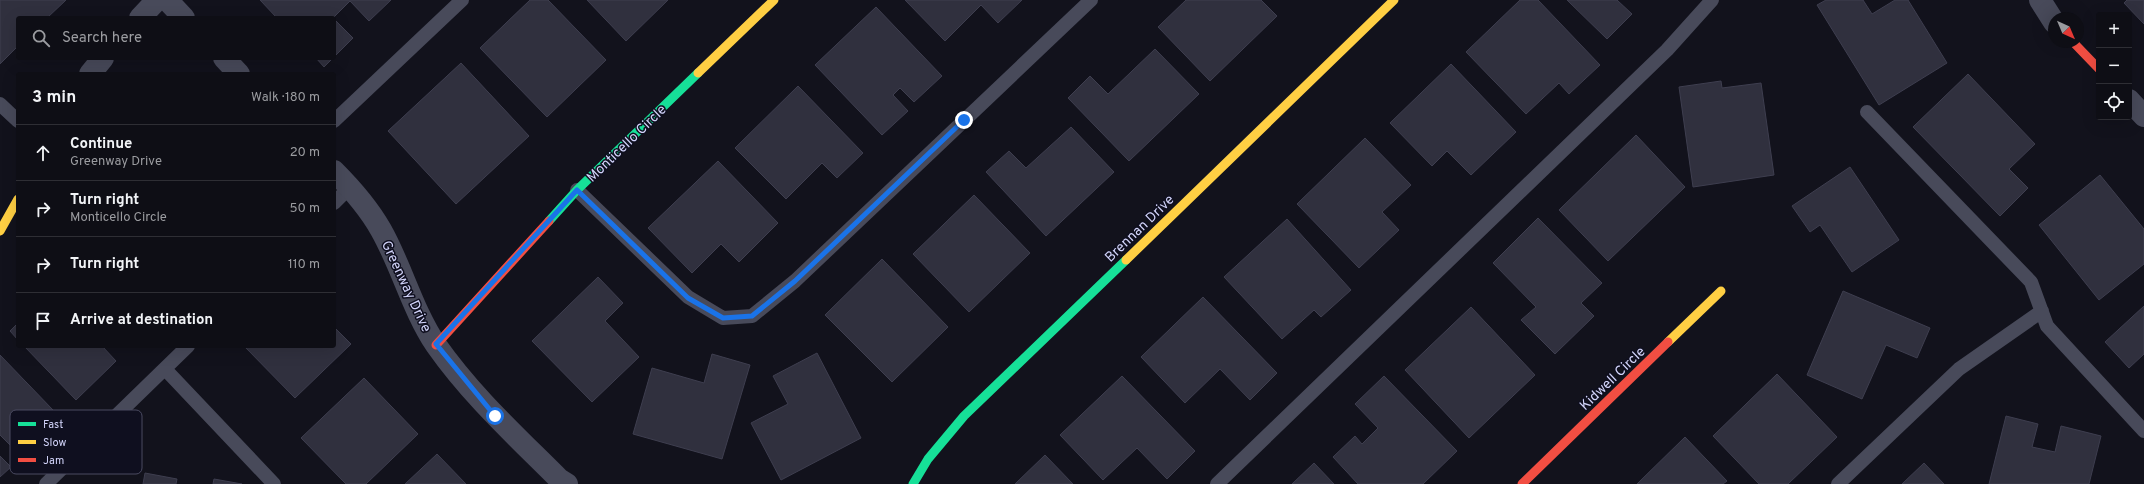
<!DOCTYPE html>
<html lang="en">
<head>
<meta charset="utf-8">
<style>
	body { margin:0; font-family:Overpass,sans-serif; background:#1c1c22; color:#f1f3f6 }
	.controls { position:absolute; right:12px; top:12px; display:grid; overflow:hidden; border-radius:4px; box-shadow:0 4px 16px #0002 }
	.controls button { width:36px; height:36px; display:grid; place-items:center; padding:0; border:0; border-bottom:1px solid #2e2e34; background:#0e0e15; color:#f1f3f6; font:20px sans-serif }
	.compass { position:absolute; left:2048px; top:12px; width:36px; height:36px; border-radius:50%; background:#0e0e15; box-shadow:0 4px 16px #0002; rotate:136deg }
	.stop { position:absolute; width:12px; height:12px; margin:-9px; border:3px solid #1a73e8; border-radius:50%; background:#fff }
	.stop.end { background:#1a73e8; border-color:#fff; box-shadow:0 1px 4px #0008 }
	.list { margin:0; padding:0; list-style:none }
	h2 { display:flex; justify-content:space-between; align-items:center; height:52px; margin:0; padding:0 16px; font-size:17px }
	h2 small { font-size:13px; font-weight:400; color:#9b9ca0 }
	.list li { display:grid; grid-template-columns:26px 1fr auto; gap:12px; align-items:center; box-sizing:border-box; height:56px; padding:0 16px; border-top:1px solid #2e2e34 }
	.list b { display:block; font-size:15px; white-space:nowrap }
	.list p { margin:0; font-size:13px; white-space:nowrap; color:#9b9ca0 }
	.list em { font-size:13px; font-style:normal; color:#9b9ca0 }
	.icon { flex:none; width:22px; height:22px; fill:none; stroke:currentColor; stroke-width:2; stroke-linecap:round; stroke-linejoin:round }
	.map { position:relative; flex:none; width:2144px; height:484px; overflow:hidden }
	.search { position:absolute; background:#0e0e15; box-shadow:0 4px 16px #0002; left:16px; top:16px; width:320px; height:44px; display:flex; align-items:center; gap:10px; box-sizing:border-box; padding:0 14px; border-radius:4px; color:#9b9ca0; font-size:15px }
	.panel { position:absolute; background:#0e0e15; box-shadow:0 4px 16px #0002; left:16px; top:72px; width:320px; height:276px; border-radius:4px }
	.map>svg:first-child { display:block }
	.building { fill:#30303e; stroke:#3e3e4f }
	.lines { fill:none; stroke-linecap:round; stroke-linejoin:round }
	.lane { stroke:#484a5a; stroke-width:14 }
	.street { stroke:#484a5a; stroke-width:22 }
	.fast { stroke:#16e098; stroke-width:9 }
	.slow { stroke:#ffcf43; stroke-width:9 }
	.jam { stroke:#f24e42; stroke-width:9 }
	.route { stroke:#1a73e8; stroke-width:5 }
	.labels { text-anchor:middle; stroke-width:3; stroke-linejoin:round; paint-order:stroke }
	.street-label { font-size:14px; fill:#d2d4fa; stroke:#0f0f1f }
	.key { fill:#0f0f1f; stroke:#4a4a61; stroke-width:1 }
	.key-label { font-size:11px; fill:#d2d4fa }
</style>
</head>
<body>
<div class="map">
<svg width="2144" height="484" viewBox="0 0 2144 484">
	<rect width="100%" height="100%" fill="#12121c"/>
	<path class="building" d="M0,0H66L47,18H18V46L0,64Z
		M260,0H391L369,21L350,1L333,18H277Z
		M530,0H548L606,60L547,117L480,48Z
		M587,0H668L626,41Z
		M905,0H1022L998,23L981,5L945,41Z
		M1186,0H1261L1277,16L1210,81L1158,27Z
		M1520,0H1538L1600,65L1569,94L1559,83L1526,114L1466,52Z
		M1567,0H1617L1632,14L1607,39Z
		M1826,0H1863L1872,14L1895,0H1908L1947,63L1879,105L1817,5Z
		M2127,0H2144V24L2124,3Z
		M876,7L942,76L914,102L900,88L893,95L908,111L882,135L815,65Z
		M334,19L353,38L334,57Z
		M1155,49L1199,94L1129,161L1068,98L1090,76L1108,94Z
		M316,58H333L324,67Z
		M461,63L529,136L456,204L388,131Z
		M1451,64L1516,132L1471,175L1447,151L1432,166L1390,123Z
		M1968,74L2035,144L2009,169L2028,188L2000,216L1913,127Z
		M1721,81L1722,88L1761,83L1774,175L1693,187L1679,87Z
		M798,86L863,153L837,178L822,163L786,199L735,148Z
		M1071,127L1114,172L1046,236L986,172L1009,151L1026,168Z
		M1636,135L1685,187L1608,261L1559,210Z
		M1365,138L1411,185L1382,212L1399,230L1359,268L1297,204Z
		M718,161L778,223L739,262L721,244L692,273L648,228Z
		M1850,167L1899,240L1852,272L1820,225L1810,232L1792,206Z
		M2100,175L2144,229V264L2099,300L2039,225Z
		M974,195L1030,253L969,312L913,254Z
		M1538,218L1602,283L1581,303L1594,316L1555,354L1521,320L1536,307L1493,263Z
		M1287,219L1351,290L1321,317L1314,310L1282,339L1224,277Z
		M882,259L948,327L892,382L825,315Z
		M598,277L623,303L605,321L639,357L592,402L532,341Z
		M1843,291L1930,328L1917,358L1886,345L1862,399L1807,375Z
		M1203,297L1277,373L1250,400L1220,369L1185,403L1141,357Z
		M2144,306V354L2129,368L2105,342Z
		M1471,307L1535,375L1469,438L1405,370Z
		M18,323V340L10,331Z
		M334,327L351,344L295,398L244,346H334Z
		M24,346H102L116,361L76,400Z
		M817,353L861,438L781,480L751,423L788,404L773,376Z
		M712,354L750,365L722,459L633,434L652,368L704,383Z
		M0,355L53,410L13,448L0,435Z
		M1777,374L1837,437L1788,484H1759L1713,436Z
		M1122,376L1195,451L1167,479L1137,448L1103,480L1060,435Z
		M1384,376L1457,451L1423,484H1358L1333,457L1355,436L1362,444L1378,428L1355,404Z
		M364,378L418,434L366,484H346L301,438Z
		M2006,416L2038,424L2032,447L2055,452L2061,426L2101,436L2089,484H1989Z
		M1685,437L1727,481L1723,484H1637Z
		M437,454L466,484H405Z
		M1045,455L1073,484H1015Z
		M0,456L11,467L0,477Z
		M1314,463L1334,484H1292Z
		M1924,463L1944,484H1902Z
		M145,473L177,479L176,484H143Z
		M214,479L242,484H213Z"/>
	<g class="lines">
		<path class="lane" d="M0,104L18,121
			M1867,112L2031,282L2047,326L2144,431
			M334,121L462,0
			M577,190L688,297L723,318L752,316L795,281L1091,0
			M334,203L350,187
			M165,369L274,484
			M46,484L188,346
			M1217,484L1667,50L1712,0
			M1838,484L1959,369L2042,311"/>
		<path class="street" d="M167,0L184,18
			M2040,0L2054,22
			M140,18L157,0
			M224,58L239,74
			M90,74L103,58
			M2129,100L2144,116
			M334,171C352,189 368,207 381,230C402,267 412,309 436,345C471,395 516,436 559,479L567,484"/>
		<path class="fast" d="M549,221L577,190L698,73
			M913,484L928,459L964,416L1126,260"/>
		<path class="slow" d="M698,73L774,0
			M0,231L18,199
			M1126,260L1394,0
			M1668,342L1721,291"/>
		<path class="jam" d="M2073,42L2099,69
			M436,345L549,221
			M1522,484L1668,342"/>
	</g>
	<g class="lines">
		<path class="route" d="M495,416L436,344L577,190L688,298L723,318L752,316L795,281L964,120"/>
	</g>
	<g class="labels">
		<g class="street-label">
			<text transform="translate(626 143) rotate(-44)" y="5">Monticello Circle</text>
			<text transform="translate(1139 228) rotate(-44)" y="5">Brennan Drive</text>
			<text transform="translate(407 286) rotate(65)" y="5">Greenway Drive</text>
			<text transform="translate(1612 378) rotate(-44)" y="5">Kidwell Circle</text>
		</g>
	</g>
	<rect x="10" y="410" width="132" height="64" rx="6" class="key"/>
	<rect x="18" y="422" width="18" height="4" fill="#16e098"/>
	<rect x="18" y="440" width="18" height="4" fill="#ffcf43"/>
	<rect x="18" y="458" width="18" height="4" fill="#f24e42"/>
	<g class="key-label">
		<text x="43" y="428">Fast</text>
		<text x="43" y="446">Slow</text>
		<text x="43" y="464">Jam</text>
	</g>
</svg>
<div class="controls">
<button>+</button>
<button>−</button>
<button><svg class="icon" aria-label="locate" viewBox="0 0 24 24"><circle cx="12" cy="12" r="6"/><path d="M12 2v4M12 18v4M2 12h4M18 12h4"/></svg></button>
</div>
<svg class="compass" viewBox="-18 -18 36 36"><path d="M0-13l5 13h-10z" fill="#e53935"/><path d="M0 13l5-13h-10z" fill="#9b9ca0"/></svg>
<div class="stop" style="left:495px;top:416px"></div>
<div class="stop end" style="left:964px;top:120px"></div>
<div class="search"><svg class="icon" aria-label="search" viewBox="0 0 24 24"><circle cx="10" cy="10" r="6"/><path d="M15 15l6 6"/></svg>Search here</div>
<section class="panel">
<h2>3 min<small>Walk · 180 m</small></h2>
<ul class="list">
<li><svg class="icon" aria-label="ahead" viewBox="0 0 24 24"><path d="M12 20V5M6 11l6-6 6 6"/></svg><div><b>Continue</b><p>Greenway Drive</p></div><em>20 m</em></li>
<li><svg class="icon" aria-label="right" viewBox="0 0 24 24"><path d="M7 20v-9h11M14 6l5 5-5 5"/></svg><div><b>Turn right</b><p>Monticello Circle</p></div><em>50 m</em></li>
<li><svg class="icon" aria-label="right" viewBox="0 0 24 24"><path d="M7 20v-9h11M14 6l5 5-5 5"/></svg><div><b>Turn right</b></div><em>110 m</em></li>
<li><svg class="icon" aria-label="arrive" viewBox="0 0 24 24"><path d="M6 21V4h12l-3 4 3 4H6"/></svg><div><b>Arrive at destination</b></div></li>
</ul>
</section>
</div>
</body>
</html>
